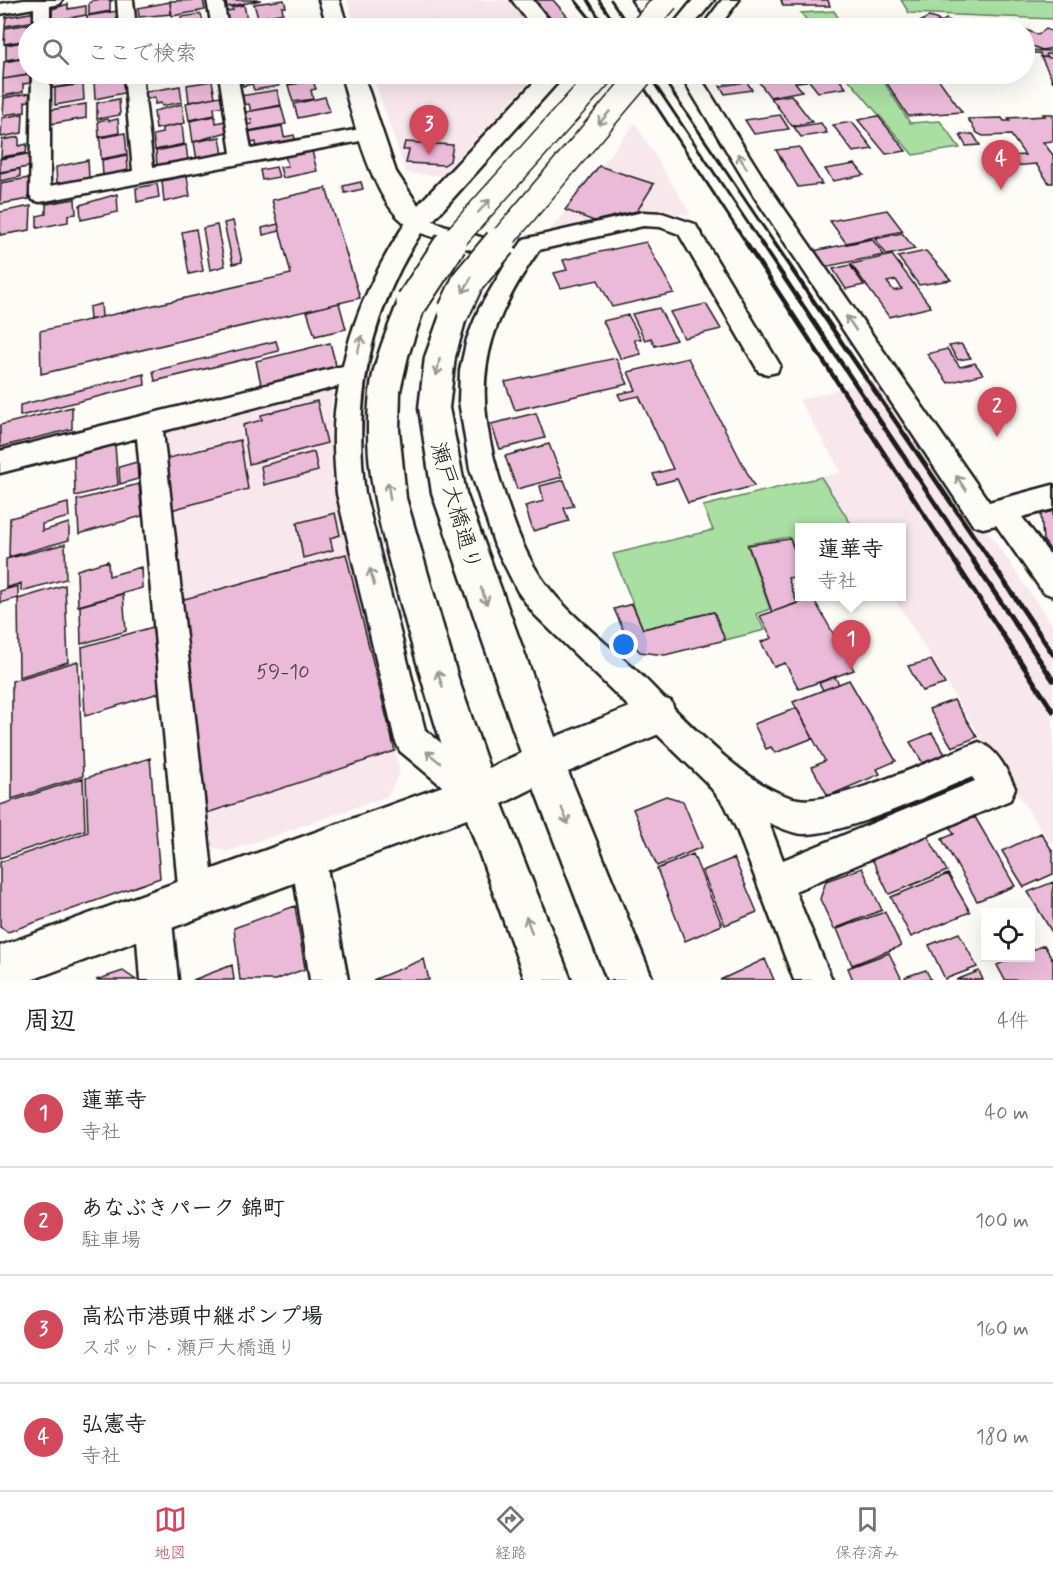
<!DOCTYPE html>
<html lang="ja">
<head>
<meta charset="utf-8">
<style>
	body { margin:0; font-family:Mynerve,"Klee One",sans-serif; background:#f2f2f2; color:#202124 }
	.controls { position:absolute; right:18px; bottom:18px; display:grid; overflow:hidden; border-radius:0px; box-shadow:0 6px 24px #0002 }
	.controls button { width:54px; height:54px; display:grid; place-items:center; padding:0; border:0; border-bottom:2px solid #e0e0e0; background:#fff; color:#202124; font:30px sans-serif }
	.you { position:absolute; left:624px; top:645px; width:21px; height:21px; margin:-15px; border:4px solid #fff; border-radius:50%; background:#1a73e8; box-shadow:0 0 0 9px #1a73e833 }
	.badge { display:grid; place-items:center; width:39px; height:39px; border-radius:50%; background:#d1495b; color:#fff; font-size:20px; font-weight:700 }
	.pin { position:absolute; translate:-50% -50px; filter:drop-shadow(0 2px 3px #0008) }
	.pin::after { content:''; position:absolute; top:32px; width:21px; height:18px; background:inherit; clip-path:polygon(0 0,100% 0,50% 100%) }
	.popup { position:absolute; left:795px; top:523px; width:111px; height:78px; box-sizing:border-box; display:grid; place-content:center; border-radius:0px; background:#fff; filter:drop-shadow(0 2px 4px #0005); font-size:20px; white-space:nowrap; color:#757577 }
	.popup b { font-size:22px; color:#202124 }
	.popup::after { content:''; position:absolute; left:50%; top:100%; margin-left:-12px; border:12px solid transparent; border-top-color:#fff }
	.list { margin:0; padding:0; list-style:none }
	h2 { display:flex; justify-content:space-between; align-items:center; height:78px; margin:0; padding:0 24px; font-size:26px }
	h2 small { font-size:20px; font-weight:400; color:#757577 }
	.list li { display:grid; grid-template-columns:39px 1fr auto; gap:18px; align-items:center; box-sizing:border-box; height:108px; padding:0 24px; border-top:2px solid #e0e0e0 }
	.list b { display:block; font-size:22px; white-space:nowrap }
	.list p { margin:0; font-size:20px; white-space:nowrap; color:#757577 }
	.list em { font-size:20px; font-style:normal; color:#757577 }
	.icon { flex:none; width:33px; height:33px; fill:none; stroke:currentColor; stroke-width:2; stroke-linecap:round; stroke-linejoin:round }
	.map { position:relative; flex:none; width:1053px; height:980px; overflow:hidden }
	.search { position:absolute; background:#fff; box-shadow:0 6px 24px #0002; left:18px; right:18px; top:18px; height:66px; display:flex; align-items:center; gap:15px; box-sizing:border-box; padding:0 21px; border-radius:33px; color:#757577; font-size:22px }
	.sheet { height:510px; background:#fff }
	nav { display:flex; justify-content:space-around; align-items:center; box-sizing:border-box; height:84px; border-top:2px solid #e0e0e0; background:#fff; font-size:16px; color:#757577 }
	nav a { display:grid; justify-items:center; gap:3px }
	nav .on { color:#d1495b }
	.map>svg:first-child { display:block }
	.built { fill:#f8e8ee }
	.green { fill:#a9dfa2; stroke:#627e5f; stroke-width:1.5 }
	.building { fill:#ecbad9; stroke:#1c1c1c; stroke-width:1.5; fill-rule:evenodd }
	.lines { fill:none; stroke-linecap:round; stroke-linejoin:round }
	.street-casing { stroke:#1c1c1c; stroke-width:5 }
	.secondary-casing { stroke:#1c1c1c; stroke-width:5 }
	.street { fill:#fdfcf7; fill-rule:evenodd }
	.secondary { fill:#fdfcf7; fill-rule:evenodd }
	.rail-far2 { stroke:#1c1c1c; stroke-width:3 }
	.rail-far1 { stroke:#1c1c1c; stroke-width:4.5 }
	.rail { stroke:#1c1c1c; stroke-width:5 }
	.secondary-bridge-far1-casing { stroke:#1c1c1c; stroke-width:26; stroke-linecap:butt }
	.secondary-bridge-casing { stroke:#1c1c1c; stroke-width:35; stroke-linecap:butt }
	.secondary-bridge-far1 { stroke:#fdfcf7; stroke-width:23 }
	.secondary-bridge { stroke:#fdfcf7; stroke-width:31 }
	.oneway { stroke:#989794 }
	.labels { text-anchor:middle; stroke-width:4.5; stroke-linejoin:round; paint-order:stroke }
	.number-label { font-size:20px; fill:#50444b }
	.street-label { font-size:22px; fill:#1c1c1c; stroke:#fdfcf7 }
</style>
</head>
<body>
<div class="map">
<svg width="1053" height="980" viewBox="0 0 1053 980">
	<rect width="100%" height="100%" fill="#fdfcf7"/>
	<filter id="ink" filterUnits="userSpaceOnUse"><feTurbulence type="fractalNoise" baseFrequency=".0167" numOctaves="2"/><feDisplacementMap in="SourceGraphic" scale="12" xChannelSelector="R" yChannelSelector="G"/><feConvolveMatrix kernelMatrix="1 2 1 2 8 2 1 2 1" color-interpolation-filters="sRGB"/></filter>
	<g filter="url(#ink)">
		<path class="built" d="M347,0H510L531,28H357Z
			M372,74H537L441,176L406,173Z
			M635,123L691,215L646,212L548,233Z
			M882,377L1053,626V847L984,744L894,597L902,596V528L853,527L821,477L841,472L799,400Z
			M334,385L330,416L333,485L400,772L388,796L227,852L208,846L160,437L171,426Z"/>
		<path class="green" d="M901,0H1053V19L909,13Z
			M834,11L845,28H813L801,13Z
			M844,74H879L910,123L940,121L960,148L913,155Z
			M821,477L853,527L800,528V545L793,546L789,537L747,544L770,609L756,614L765,630L725,640L713,612L643,629L613,554L713,530L703,506Z"/>
		<path class="building" d="M94,0H113L110,2V11L89,15V3Z
			M203,0L205,10L172,16L170,1Z
			M261,0L227,7L226,1L230,0Z
			M284,0L286,7H282L283,13L258,18L254,4Z
			M535,0H553L574,24L558,27Z
			M781,0H828L830,6H783Z
			M170,2L171,14L139,17L138,8Z
			M68,4V9L86,6V15L52,21V9Z
			M244,5L247,20L227,23L225,11L233,10L232,7Z
			M117,11L118,20L108,22L109,28H88L87,16Z
			M37,12L36,21L5,26L6,17Z
			M201,14L204,26L175,28L177,22L182,21L181,17Z
			M928,17L933,18L940,21L929,27L920,22Z
			M946,19L957,24L950,28L937,25Z
			M432,21L435,28H400L399,26Z
			M82,23L83,28H52V27Z
			M30,24L28,40L4,44L5,28Z
			M1024,29L1038,35L1046,29L1053,32V48L1042,50L1030,45L1024,49Z
			M28,41V53L24,54V57L6,60V45Z
			M1024,50L1053,51V54H1046L1047,57H1041L1040,53H1024Z
			M1041,57L1053,58V82L1051,77Z
			M27,58V75L3,79L4,62Z
			M83,74L84,83L52,88V75Z
			M96,74H121V76L97,80Z
			M280,74L282,79L277,80L279,86L254,90L252,84L243,86L240,75Z
			M286,74H319L320,78L288,84Z
			M719,74H744L748,80L725,83Z
			M753,74H801L806,81L795,82L802,91L770,97Z
			M835,74L846,88L818,92L806,77Z
			M881,74H935L962,112L908,116Z
			M30,75V83L23,84V92L3,96V79Z
			M123,76L124,93L95,99L94,81Z
			M212,81L215,97L189,102L187,85Z
			M313,81L316,89L311,90L313,99L293,102L288,85Z
			M747,82L752,90L725,94L720,86Z
			M83,84L84,100L55,105V88Z
			M180,86L182,102L162,106L161,103L155,104V98L147,99L146,92Z
			M277,90L281,105L251,111L249,104L242,105L240,96Z
			M30,93L29,101L25,102V112L3,115L4,98Z
			M791,95L812,122L792,126L771,98Z
			M220,96L223,106L214,108L215,115L189,120L186,103Z
			M325,97L330,111L298,118L294,104Z
			M119,99L120,115L97,119V103Z
			M86,104V118L50,124V110Z
			M182,104L185,123L156,129L154,111Z
			M281,106L286,124L248,131L247,125L252,124L251,119L247,120L246,112Z
			M23,114L22,133L1,137L2,118Z
			M1043,114H1053V141L1043,142L1053,155V183H1049L1036,164L1013,166L1007,156L1025,155L1011,135L983,136L977,133L968,119L1002,118L1004,121H1010L1008,118L1045,116Z
			M780,115L789,129L754,134L745,120Z
			M215,116L216,123L225,121L227,132L193,142L190,121Z
			M878,116L906,151L886,154L858,120Z
			M108,119L109,121L118,119L119,133L99,137L98,121Z
			M852,122L873,149L853,152L833,125Z
			M821,123L827,133L801,137L794,127Z
			M182,124L184,144L155,150L153,135L162,133V128Z
			M282,126L284,137L294,135L296,142L257,149L256,142L250,143L248,132Z
			M125,133L127,154L101,159L100,138Z
			M973,134L980,145L966,146L960,135Z
			M19,137V146L27,144L26,153L1,157L2,140Z
			M220,137L223,155L197,160L194,142Z
			M405,142L453,145L450,161L444,165L406,163L409,150H403Z
			M186,145L188,161L157,167L156,151Z
			M799,147L822,184L798,187L776,150Z
			M312,151L317,171L283,178L280,167L288,166L285,156Z
			M33,153V166L0,172V159Z
			M127,155L128,171L103,176L102,160Z
			M88,160L89,178L57,185L56,167Z
			M855,164L864,175L833,181L825,169Z
			M599,166L654,184L637,211L594,221L565,210Z
			M276,167L279,177L262,180L260,170Z
			M20,169V177L0,181V173Z
			M187,176L190,196L164,202L162,181Z
			M29,178V199L0,204L1,183Z
			M361,182L363,189L345,193L343,186Z
			M157,184L159,197L137,202L136,188Z
			M326,188L360,298L41,374L40,331L291,274L272,200Z
			M117,194L118,212L81,220L80,205Z
			M75,199L76,214L68,215V222L37,228V216L46,214V204Z
			M31,206L30,230L0,235V212Z
			M887,210L903,231L846,243L830,221Z
			M233,221L242,262L233,264L224,223Z
			M278,224L280,231L263,235L262,228Z
			M217,225L225,266L210,270L203,228Z
			M196,229L203,271L189,274L182,232Z
			M902,233L915,249L887,255L875,239Z
			M872,239L884,255L819,268L808,252Z
			M646,242L674,293L612,307L598,280L561,288L554,273L567,270L563,260Z
			M926,251L951,280L919,285L898,257Z
			M892,255L931,307L889,317L851,264ZM896,280L902,289L894,291L887,282Z
			M850,265L864,285L846,289L833,269Z
			M339,303L346,329L315,336L307,311Z
			M101,304L102,317L90,320L89,307Z
			M706,304L721,329L684,338L670,312Z
			M659,308L676,340L655,346L651,338L645,340L632,314Z
			M628,315L641,339L634,340L641,354L621,359L603,321Z
			M276,341L279,351L155,381L153,371Z
			M330,343L337,369L262,389L256,361Z
			M961,344L971,358L958,360L949,346Z
			M947,349L960,367L975,363L983,374L948,383L927,354Z
			M616,358L628,384L515,410L505,382Z
			M688,358L754,486L688,503L677,479L657,484L653,474L673,469L639,396L621,400L618,394L636,390L628,372Z
			M144,374L145,385L20,416V405Z
			M317,401L327,443L249,464L243,425L262,420L261,415Z
			M72,407V429L0,447V425Z
			M536,413L545,438L500,449L491,424Z
			M240,440L248,489L171,510L165,459Z
			M549,444L562,477L517,489L505,456Z
			M115,445L118,485L75,496L74,455Z
			M314,452L318,471L264,485L261,466Z
			M137,462L138,479L120,484L119,467Z
			M564,480L574,506L564,508L569,521L533,531L525,506L544,501L540,486Z
			M139,484L142,516L79,534L77,500Z
			M68,503L69,517L42,524V531L69,523V540L9,557L10,518Z
			M1053,511V554L1043,540L1041,514Z
			M335,513L340,535L330,538L333,550L303,558L297,523Z
			M790,539L800,565V576L788,578L797,603L772,612L748,545Z
			M65,544L66,579L21,591V583L6,588V559Z
			M346,554L395,751L207,813L181,600Z
			M108,561L109,576L141,567L142,588L78,606L77,570Z
			M65,585L68,662L19,677L18,599Z
			M18,586V598L0,603V591Z
			M123,594L126,631L81,644L80,606Z
			M813,598L854,670L799,689L785,663L774,667L761,642L772,638L760,616Z
			M632,604L643,629L714,612L725,640L665,655L640,652L627,638L614,609Z
			M153,627L159,693L85,716L82,647Z
			M931,660L945,684L922,691L908,666Z
			M78,661L83,776L12,799V681Z
			M835,677L839,684L823,690L819,683Z
			M849,680L896,761L877,769L880,774L828,796L812,767L825,761L793,702Z
			M954,700L977,737L952,747L929,709Z
			M797,708L813,738L775,753L771,747L766,749L754,724Z
			M932,733L946,756L924,765L910,742Z
			M150,758L160,878L8,932L0,927V862L88,832L86,778Z
			M83,778L85,830L0,858V805Z
			M666,796L683,801L702,847L657,866L633,809Z
			M975,817L1015,886L977,901L942,839L954,834L950,827Z
			M1041,833L1053,852V874L1024,887L1002,851Z
			M927,835L947,871L889,894L871,857Z
			M693,854L722,925L685,941L657,869Z
			M734,858L757,912L725,925L702,871Z
			M862,868L882,910L834,929L820,899L826,881Z
			M948,874L970,912L911,937L891,897Z
			M1053,882V934L1028,892Z
			M295,906L305,969L275,980H240L234,928Z
			M885,912L901,946L852,965L837,929Z
			M959,933L977,967L945,979L929,945Z
			M1044,945L1053,960V980H1005L997,965L1015,957H1030V951Z
			M889,953L902,980H853L848,968Z
			M424,959L429,980H373Z
			M765,959L774,980H720Z
			M232,965L234,980H193Z
			M926,970L931,980H906L905,977Z
			M123,971L136,980H96Z
			M979,971L983,980H956Z"/>
		<g class="lines">
			<defs>
				<path id="street" d="M24,0H62L60,4L50,6V28H34V8L0,14V4Z
					M117,0H133L136,28H119Z
					M207,0H223L228,28H212Z
					M632,0H648L667,28H651Z
					M722,0H739L718,28H701Z
					M32,74H50V186L133,171L124,74H142L153,167L231,153L219,74H237L251,149L371,127L378,129L381,133L378,137L371,139L40,202L33,200L30,195Z
					M680,74H698L769,187L989,502L1053,485V509L1022,517L1053,559V596L1043,592L996,525L983,528L973,525L754,196Z
					M643,212L662,213L695,224L780,365L777,372L768,374L759,372L679,234L660,227L643,226L539,250C479,336 471,392 504,493C514,524 525,556 545,583C575,623 619,651 653,687C687,722 751,791 798,799C834,806 941,756 979,742C997,749 1007,770 1015,788L1010,800L795,891L832,980H794L737,830L725,805L706,782L534,614L518,592L495,546L470,469L459,401L460,370L467,339L479,309L507,262L421,233C369,313 353,400 365,494L425,730L490,782L495,794L490,806L478,811L466,806L400,751L395,740L337,494C334,458 331,422 339,386L163,431L215,897L210,910L197,915L184,910L179,897L137,438L0,473V451L343,366C354,312 380,261 410,216C421,213 427,217 437,223L517,249L524,239ZM972,777L975,781L783,860L769,823C780,827 792,834 804,834C849,834 929,794 972,777Z
					M308,840L320,845L325,857L348,980H310L291,857L296,845Z
					M153,894L166,899L171,912L178,980H140L135,912L140,899Z"/>
				<path id="secondary" d="M319,0H339L348,28H328Z
					M512,0H533L555,28H533Z
					M693,0H714L691,28H670Z
					M341,74H363L396,172L418,205L542,74H565L427,227C380,241 350,107 341,74Z
					M412,292L422,295L426,302L408,356L400,391L399,430L406,498L458,678L489,768L521,753L432,493L419,408L425,357L444,304L454,301L464,304L468,311L455,357L449,408L466,493L555,737L657,696L671,701L676,715L671,729L568,772L653,980H607L534,788L502,804L571,980H525L467,819L31,980H0V946L454,782C433,719 414,655 397,590C379,522 362,465 370,393C373,362 387,331 398,302L402,295Z"/>
			</defs>
			<use href="#street" class="street-casing"/>
			<use href="#secondary" class="secondary-casing"/>
			<use href="#street" class="street"/>
			<use href="#secondary" class="secondary"/>
			<path class="rail-far2" d="M575,0L598,28
				M588,0L601,21
				M599,0L618,28
				M611,0L630,28
				M635,74L747,244
				M648,74L762,244
				M660,74L775,244"/>
			<path class="rail-far1" d="M746,243L956,563
				M761,243L975,563
				M774,243L992,563"/>
			<path class="rail" d="M955,562L1053,711
				M974,562L1053,680
				M991,562L1053,654"/>
			<defs>
				<path id="secondary-bridge-far1" d="M642,28L667,0
					M450,244L602,74
					M498,244L642,74"/>
				<path id="secondary-bridge" d="M412,302L451,243
					M454,311L468,281L500,243"/>
			</defs>
			<use href="#secondary-bridge-far1" class="secondary-bridge-far1-casing"/>
			<use href="#secondary-bridge" class="secondary-bridge-casing"/>
			<use href="#secondary-bridge-far1" class="secondary-bridge-far1"/>
			<use href="#secondary-bridge" class="secondary-bridge"/>
		</g>
		<defs><path id="oneway-shaft" d="M-6 0H5M1.5-3L5.5 0L1.5 3" fill="none" stroke-width="1.6" stroke-linecap="round" stroke-linejoin="round" transform="scale(1.5)"/></defs>
		<g class="oneway">
			<use href="#oneway-shaft" transform="translate(604 118) rotate(130)"/>
			<use href="#oneway-shaft" transform="translate(742 161) rotate(-121)"/>
			<use href="#oneway-shaft" transform="translate(484 206) rotate(-48)"/>
			<use href="#oneway-shaft" transform="translate(467 285) rotate(119)"/>
			<use href="#oneway-shaft" transform="translate(851 323) rotate(-124)"/>
			<use href="#oneway-shaft" transform="translate(360 344) rotate(-76)"/>
			<use href="#oneway-shaft" transform="translate(438 367) rotate(101)"/>
			<use href="#oneway-shaft" transform="translate(961 483) rotate(-124)"/>
			<use href="#oneway-shaft" transform="translate(389 491) rotate(-97)"/>
			<use href="#oneway-shaft" transform="translate(372 577) rotate(-104)"/>
			<use href="#oneway-shaft" transform="translate(484 596) rotate(70)"/>
			<use href="#oneway-shaft" transform="translate(440 679) rotate(-107)"/>
			<use href="#oneway-shaft" transform="translate(433 757) rotate(-141)"/>
			<use href="#oneway-shaft" transform="translate(565 816) rotate(68)"/>
			<use href="#oneway-shaft" transform="translate(529 925) rotate(-109)"/>
		</g>
	</g>
	<g class="labels">
		<g class="number-label">
			<text x="283" y="678">59-10</text>
		</g>
		<g class="street-label">
			<text transform="translate(457 506) rotate(74)" y="8">瀬戸大橋通り</text>
		</g>
	</g>
</svg>
<div class="controls">
<button><svg class="icon" aria-label="locate" viewBox="0 0 24 24"><circle cx="12" cy="12" r="6"/><path d="M12 2v4M12 18v4M2 12h4M18 12h4"/></svg></button>
</div>
<div class="you"></div>
<div class="pin badge" style="left:851px;top:670px">1</div>
<div class="popup"><b>蓮華寺</b>寺社</div>
<div class="pin badge" style="left:997px;top:437px">2</div>
<div class="pin badge" style="left:429px;top:155px">3</div>
<div class="pin badge" style="left:1001px;top:190px">4</div>
<div class="search"><svg class="icon" aria-label="search" viewBox="0 0 24 24"><circle cx="10" cy="10" r="6"/><path d="M15 15l6 6"/></svg>ここで検索</div>
</div>
<section class="sheet">
<h2>周辺<small>4件</small></h2>
<ul class="list">
<li><span class="badge">1</span><div><b>蓮華寺</b><p>寺社</p></div><em>40 m</em></li>
<li><span class="badge">2</span><div><b>あなぶきパーク 錦町</b><p>駐車場</p></div><em>100 m</em></li>
<li><span class="badge">3</span><div><b>高松市港頭中継ポンプ場</b><p>スポット · 瀬戸大橋通り</p></div><em>160 m</em></li>
<li><span class="badge">4</span><div><b>弘憲寺</b><p>寺社</p></div><em>180 m</em></li>
</ul>
</section>
<nav>
<a class="on"><svg class="icon" aria-label="map" viewBox="0 0 24 24"><path d="M3 6l6-2 6 2 6-2v14l-6 2-6-2-6 2zM9 4v14M15 6v14"/></svg>地図</a>
<a><svg class="icon" aria-label="directions" viewBox="0 0 24 24"><path d="M12 3l9 9-9 9-9-9zM9 14v-3h6M13 9l2 2-2 2"/></svg>経路</a>
<a><svg class="icon" aria-label="saved" viewBox="0 0 24 24"><path d="M7 4h10v16l-5-4-5 4z"/></svg>保存済み</a>
</nav>
</body>
</html>
